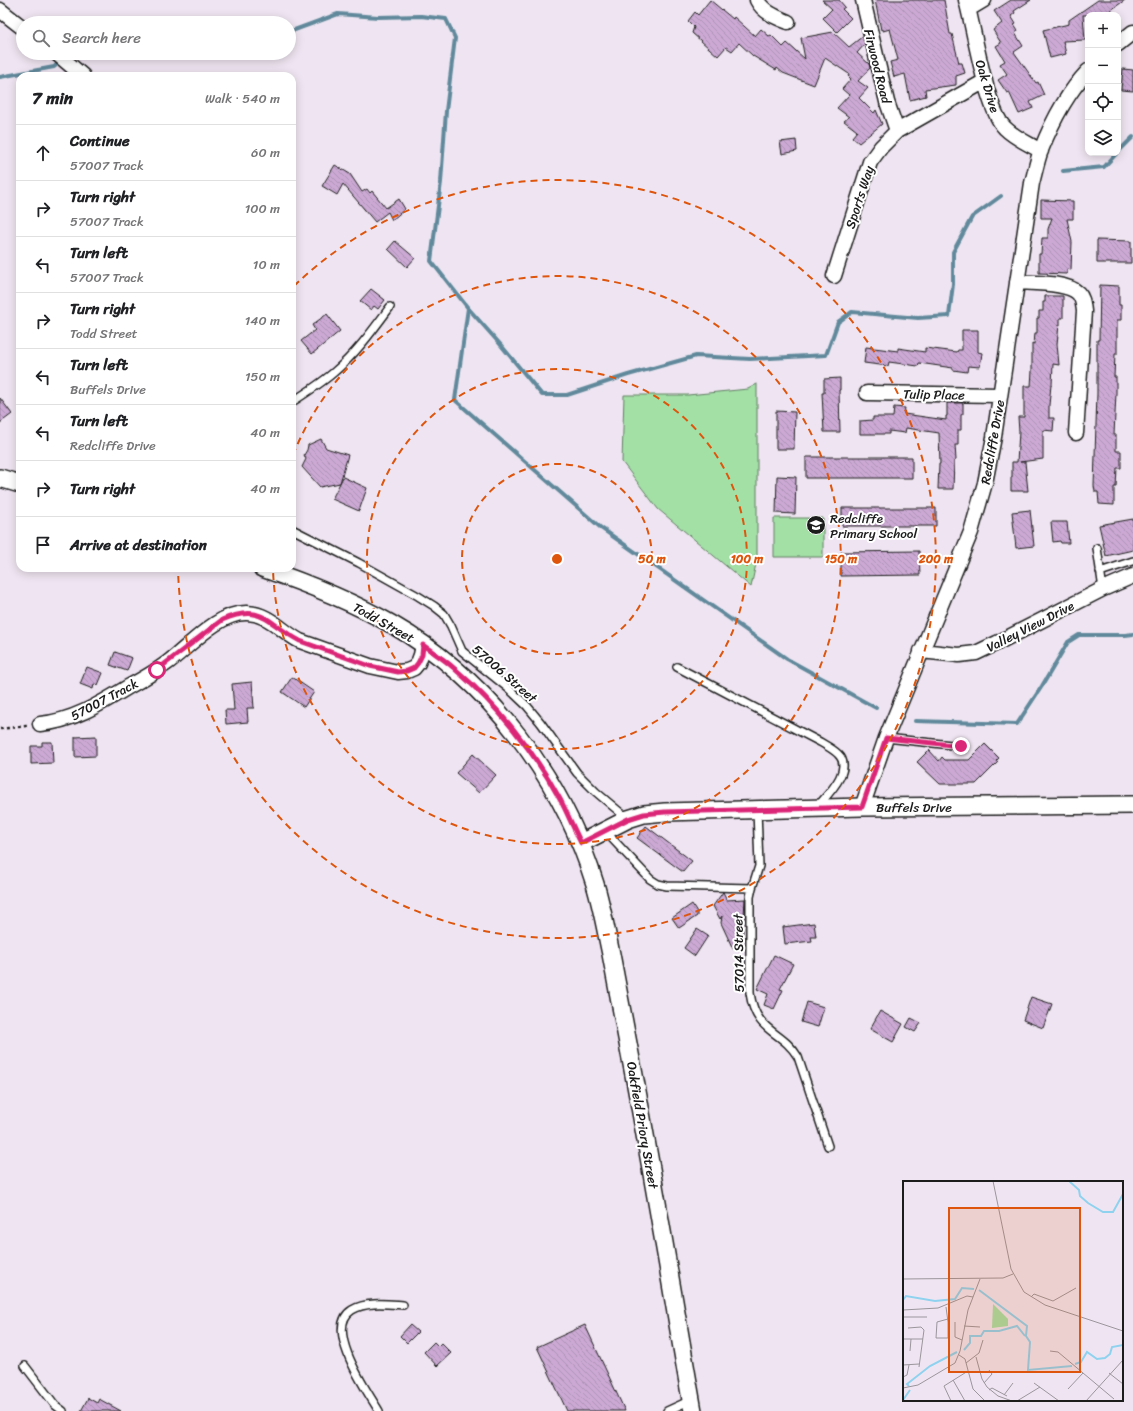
<!DOCTYPE html>
<html lang="en">
<head>
<meta charset="utf-8">
<style>
	body { margin:0; font-family:Sriracha,sans-serif; background:#f2f2f2; color:#202124 }
	.controls { position:absolute; right:12px; top:12px; display:grid; overflow:hidden; border-radius:8px; box-shadow:0 2px 10px #0003 }
	.controls button { width:36px; height:36px; display:grid; place-items:center; padding:0; border:0; border-bottom:1px solid #e0e0e0; background:#fff; color:#202124; font:20px sans-serif }
	.stop { position:absolute; width:12px; height:12px; margin:-9px; border:3px solid #db2777; border-radius:50%; background:#fff }
	.stop.end { background:#db2777; border-color:#fff; box-shadow:0 1px 4px #0008 }
	.list { margin:0; padding:0; list-style:none }
	h2 { display:flex; justify-content:space-between; align-items:center; height:52px; margin:0; padding:0 16px; font-size:17px }
	h2 small { font-size:13px; font-weight:400; color:#757577 }
	.list li { display:grid; grid-template-columns:26px 1fr auto; gap:12px; align-items:center; box-sizing:border-box; height:56px; padding:0 16px; border-top:1px solid #e0e0e0 }
	.list b { display:block; font-size:15px; white-space:nowrap }
	.list p { margin:0; font-size:13px; white-space:nowrap; color:#757577 }
	.list em { font-size:13px; font-style:normal; color:#757577 }
	.icon { flex:none; width:22px; height:22px; fill:none; stroke:currentColor; stroke-width:2; stroke-linecap:round; stroke-linejoin:round }
	.map { position:relative; flex:none; width:1133px; height:1411px; overflow:hidden }
	.search { position:absolute; background:#fff; box-shadow:0 2px 10px #0003; left:16px; top:16px; width:280px; height:44px; display:flex; align-items:center; gap:10px; box-sizing:border-box; padding:0 14px; border-radius:22px; color:#757577; font-size:15px }
	.panel { position:absolute; background:#fff; box-shadow:0 2px 10px #0003; left:16px; top:72px; width:280px; height:500px; border-radius:12px }
	.map>svg:first-child { display:block }
	.park { fill:#a3e0a6; stroke:#607e61 }
	.lines { fill:none; stroke-linecap:round; stroke-linejoin:round }
	.stream { stroke:#60899b; stroke-width:4 }
	.building { fill:url(#building-back-hatch); stroke:#1c1c1c }
	.service-casing { stroke:#1c1c1c; stroke-width:10 }
	.minor-casing { stroke:#1c1c1c; stroke-width:17 }
	.tertiary-casing { stroke:#1c1c1c; stroke-width:20 }
	.path { stroke:#1c1c1c; stroke-width:2.5; stroke-dasharray:3 3; stroke-linecap:butt }
	.service { stroke:#fff; stroke-width:7 }
	.minor { stroke:#fff; stroke-width:14 }
	.tertiary { stroke:#fff; stroke-width:17 }
	.route { stroke:#db2777; stroke-width:5 }
	.ring { fill:none; stroke:#de560d; stroke-width:2; stroke-dasharray:7 5 }
	.labels { text-anchor:middle; stroke-width:4; stroke-linejoin:round; paint-order:stroke }
	.street-label { font-size:13px; fill:#1c1c1c; stroke:#fff }
	.poi-label { font-size:13px; fill:#1c1c1c; stroke:#fff; text-anchor:start }
	.inset-river { fill:none; stroke:#8ed2ef; stroke-width:2 }
	.inset-road { fill:none; stroke:#9b959c; stroke-width:1 }
	.view { fill:#de560d; fill-opacity:0.15; stroke:#de560d; stroke-width:2 }
	.inset-edge { fill:none; stroke:#1c1c1c; stroke-width:2 }
	.centre { fill:#de560d; stroke:#fff; stroke-width:2 }
	.ring-label { font-size:12px; text-anchor:middle; font-weight:bold; fill:#de560d; stroke:#fff; stroke-width:4; stroke-linejoin:round; paint-order:stroke }
</style>
</head>
<body>
<div class="map">
<svg width="1133" height="1411" viewBox="0 0 1133 1411">
	<defs>
		<pattern id="building-back-hatch" width="6" height="6" patternUnits="userSpaceOnUse"><rect width="6" height="6" fill="#cba9d4"/><path d="M-1 5l2 2M0 0l6 6M5-1l2 2" fill="none" stroke="#ae91b5"/></pattern>
	</defs>
	<rect width="100%" height="100%" fill="#efe5f2"/>
	<filter id="ink" filterUnits="userSpaceOnUse"><feTurbulence type="fractalNoise" baseFrequency=".025" numOctaves="2"/><feDisplacementMap in="SourceGraphic" scale="8" xChannelSelector="R" yChannelSelector="G"/><feConvolveMatrix kernelMatrix="1 2 1 2 8 2 1 2 1" color-interpolation-filters="sRGB"/></filter>
	<g filter="url(#ink)">
		<path class="park" d="M757,384V559L751,587L658,509L622,462L624,395H688L748,389Z
			M774,518H823V557H774Z"/>
		<g class="lines">
			<path class="stream" d="M289,32L338,14L378,17L421,16L446,19L455,38L446,111L441,182L431,261L468,308L455,400L601,528L787,659L876,708
				M0,77L54,67L70,53
				M1118,152L1133,137
				M1063,171L1104,167L1117,153
				M468,308L500,344L542,395H567L628,375L696,356L750,359L826,355L838,322L852,312L918,318L949,316L953,284V252L972,217L1001,196
				M915,721L1017,724L1042,686L1068,642L1079,635H1125L1133,634"/>
		</g>
		<path class="building" d="M710,0L733,19L734,17L755,36L761,29L769,36L771,35L783,47L787,43L805,59L801,38L833,32L849,47L863,36L865,44L857,53L869,64L870,68L858,81L868,88L859,98L874,113L876,110L882,124L859,143L852,137L857,131L844,121L849,117L837,108L849,95L842,89L851,79L848,76L849,74L825,58L814,85L783,73L777,68L776,70L753,56L739,43L732,51L726,47L718,56L692,33L694,27L688,21L695,12L698,15Z
			M822,0H839L845,7L842,9L851,18L837,32L823,18L832,9Z
			M875,0H944L950,34H952L959,63H962L965,73L956,76V85L925,89L926,96L910,100L905,74L894,77L890,62L898,60L890,29L883,31V29L881,30Z
			M1011,0H1031L1014,11L1015,13L1011,16L1016,24L1014,25L1018,31L1015,33L1023,46L1014,52L1036,83L1038,82L1044,95L1030,102L1033,108L1019,114L1009,92L1007,93L998,80L1007,74L1000,64L1005,61L996,46L1001,43L993,30L1002,23L994,11Z
			M1098,0H1125L1104,15H1083L1085,40L1063,41L1066,54L1050,58L1043,30L1069,24V20Z
			M1123,69L1133,70V91L1121,90Z
			M796,140L797,151L782,154L780,142Z
			M335,165L350,174L362,192L367,189L370,193L372,191L386,208L399,199L405,209L392,220L388,212L375,222L343,184L337,195L322,186Z
			M1041,200L1073,201V219H1067L1072,242L1071,270L1067,269V274L1039,273V254H1041L1042,238H1048V229L1052,218H1041Z
			M1097,240L1131,241V263H1097Z
			M395,241L415,258L407,267L388,249Z
			M1100,285L1119,286V305H1121V320H1117V354H1115L1114,377H1116V393L1114,435H1116V451H1121V468H1117L1116,487H1114V505L1099,504L1098,492H1095L1094,486L1097,393V340H1099Z
			M371,289L385,300L378,309L374,306L371,310L360,301Z
			M1045,296H1063V318H1060V325H1059L1057,344L1059,365L1053,364L1052,385H1051L1049,405V418H1054L1053,431L1043,430V459L1020,462H1025L1028,491H1011V477H1012V462H1017L1019,432L1018,417H1024V386H1031L1032,371V343L1034,344L1035,333H1037V318H1039V311H1043V302H1045Z
			M327,314L340,331L312,354L301,341L315,330L312,325Z
			M962,330H978V352L982,353L980,367L968,366L967,372L953,370V368L919,363L918,366L889,362L888,366L864,363L866,347L898,351V348L925,352V348L957,352L958,350H962Z
			M840,378V390H839L840,432H824L822,393H824V379Z
			M0,398L12,414L0,423Z
			M947,403H963V414L961,415V430H958V445H955L956,460L954,461L953,489H938L939,464H940L939,433L906,428L905,433L889,431V434H860V421L873,420V417H893L894,407L905,408L904,414L946,420V416H947Z
			M776,411L795,412L794,449H776Z
			M321,439L326,448L348,455L340,483L320,487L302,467L306,459L304,455L307,450L308,445Z
			M806,457H912V478H806Z
			M777,476L796,477L795,514L776,513Z
			M343,477L367,488L359,511L332,499Z
			M842,508H936V526H842Z
			M1030,510L1034,546L1016,548L1012,512Z
			M1133,519V550L1106,556L1099,525Z
			M1051,522H1067L1069,543H1061L1060,541L1053,542Z
			M919,551L920,575L841,576V552Z
			M115,652L132,658L127,671L110,665Z
			M87,667L103,673L98,685L94,684L93,689L80,684Z
			M292,677L314,692L304,707L282,692Z
			M252,682L254,708H247L248,722L226,724L225,710H234L232,684Z
			M96,736V756L75,757V737Z
			M42,742H52L53,763L31,764V746H42Z
			M985,744L999,758L996,761L998,762L976,784H940L917,762L929,750L939,761L942,757L945,760H969Z
			M473,754L496,775L479,793L456,773Z
			M646,826L692,861L683,872L637,838Z
			M723,892L727,900L745,899L742,950L733,949L721,923L722,916L720,919L713,906Z
			M692,904L697,912V916L679,928L672,918Z
			M814,923L816,937H811L812,941L785,944L783,927Z
			M697,929L708,936L695,956L684,948Z
			M774,955L793,964L780,989L783,990L774,1009L764,1005L768,994L757,989Z
			M1031,997L1052,1004L1043,1028L1023,1020Z
			M807,1002L824,1007L818,1027L801,1022Z
			M880,1011L903,1024L893,1042L870,1029Z
			M911,1018L921,1023L915,1032L906,1027Z
			M410,1325L418,1332L407,1343L400,1336Z
			M585,1325L625,1411H567L537,1347Z
			M434,1342L438,1346L441,1343L451,1353L437,1366L424,1352Z
			M88,1398L97,1403L99,1399L121,1411H81Z"/>
		<g class="lines">
			<defs>
				<path id="service" d="M292,402C306,393 320,384 333,373C355,355 373,330 390,307
					M292,529L359,563L418,596L434,606L444,614L451,626L462,651L508,688L527,706L541,723L577,773L596,792L628,819
					M1097,548L1103,589
					M1100,572L1133,561
					M677,667L820,742C825,745 833,749 838,754C854,769 828,794 818,806
					M886,738L961,746
					M757,809L759,866L752,888L750,897V993C756,1034 781,1029 798,1057L828,1146
					M605,831L650,879L658,884L667,886L752,888
					M25,1366L55,1405L63,1411
					M379,1411C367,1391 323,1328 352,1310C366,1301 388,1304 403,1305
					M667,1411L691,1400"/>
				<path id="minor" d="M757,0C763,12 776,17 788,22
					M863,0L887,102L897,131
					M966,0C974,28 986,110 1005,128C1015,138 1029,144 1041,151
					M969,9L984,0
					M0,10L23,28
					M1118,44L1133,32
					M56,53L83,76
					M834,276L870,162L881,147L897,131L985,81
					M1017,282C1032,283 1067,282 1078,293C1083,298 1083,304 1084,311L1076,433
					M867,393L1000,395
					M921,651L959,655L976,653L997,643L1103,589L1133,576
					M40,724C73,721 100,704 128,687C141,680 155,672 167,663C189,647 218,612 247,613C270,614 282,632 300,641L370,666L398,672L407,671L414,668L418,663L421,655L423,645
					M862,807L886,738L971,532L985,483L994,437L1032,183C1035,172 1037,161 1041,150C1052,122 1067,93 1088,71"/>
				<path id="tertiary" d="M0,478L20,484
					M262,568C306,583 353,602 393,625C490,681 562,778 595,884C602,907 606,931 611,954C617,987 624,1021 630,1054C653,1173 672,1292 693,1411
					M581,843L628,819L644,814L665,812L862,807L1133,805"/>
			</defs>
			<use href="#service" class="service-casing"/>
			<use href="#minor" class="minor-casing"/>
			<use href="#tertiary" class="tertiary-casing"/>
			<path class="path" d="M0,729L27,726"/>
			<use href="#service" class="service"/>
			<use href="#minor" class="minor"/>
			<use href="#tertiary" class="tertiary"/>
		</g>
	</g>
	<g class="lines" filter="url(#ink)">
		<path class="route" d="M157,670L222,620C264,602 268,625 300,641L370,666L398,672L407,671L414,668L418,663L422,655L423,645C434,653 445,660 455,669C497,705 535,752 561,801C568,815 574,829 581,843L628,819L644,814L665,812L862,807L886,738L961,746"/>
	</g>
	<g class="ring">
		<circle cx="557" cy="559" r="95"/>
		<circle cx="557" cy="559" r="190"/>
		<path d="M293 455A284 284 0 1 1 273 569"/>
		<path d="M294 286A379 379 0 1 1 178 569"/>
	</g>
	<defs>
		<symbol id="school-disc" viewBox="-11 -11 22 22"><circle r="9.5" fill="#1c1c1c" stroke="#fff"/><path d="M0-5L7-2L0 1L-7-2ZM-4 1L0 2.5L4 1V4Q0 6-4 4Z" fill="#fff"/></symbol>
	</defs>
	<g fill-rule="evenodd">
		<use href="#school-disc" x="805" y="514" width="22" height="22"/>
	</g>
	<g class="labels">
		<g class="street-label">
			<text transform="translate(878 66) rotate(76)" y="5">Firwood Road</text>
			<text transform="translate(988 86) rotate(73)" y="5">Oak Drive</text>
			<text transform="translate(859 197) rotate(-72)" y="5">Sports Way</text>
			<text transform="translate(934 394) rotate(1)" y="5">Tulip Place</text>
			<text transform="translate(992 442) rotate(-80)" y="5">Redcliffe Drive</text>
			<text transform="translate(384 622) rotate(29)" y="5">Todd Street</text>
			<text transform="translate(1030 626) rotate(-27)" y="5">Valley View Drive</text>
			<text transform="translate(505 673) rotate(41)" y="5">57006 Street</text>
			<text transform="translate(104 699) rotate(-28)" y="5">57007 Track</text>
			<text x="914" y="812">Buffels Drive</text>
			<text transform="translate(738 953) rotate(-91)" y="5">57014 Street</text>
			<text transform="translate(643 1125) rotate(80)" y="5">Oakfield Priory Street</text>
		</g>
		<g class="poi-label">
			<text x="830" y="523">Redcliffe<tspan x="830" dy="15">Primary School</tspan></text>
		</g>
	</g>
	<g transform="translate(903 1181)">
		<rect width="220" height="220" fill="#efe5f2"/>
		<path d="M90,123L105,138V145L89,147Z" fill="#a3e0a6"/>
		<path class="inset-river" d="M166,0L176,9L177,15L185,22L200,31H210L220,13M76,109L124,145L123,155L127,161L125,189L169,185M0,119L3,115L32,120L52,118L59,107L71,108M61,169L67,162V155H78L81,150H96L114,145L122,155M172,183L178,181L184,171L194,178L202,177L207,173L209,166L220,164M6,205L4,203L27,185L54,171M0,219L7,209"/>
		<path class="inset-road" d="M90,0L108,88L121,111L142,124L220,150M0,98L100,97L110,93M128,116L131,113L150,120L173,107M43,126L45,141V157H33L34,141L45,138M0,129L35,127L64,115L70,116M0,136H24M52,141V156L59,159M61,145L77,146M5,147L18,146L21,149L16,186M0,158H20M7,170L8,158M147,170L155,171L211,218M56,174L62,178L70,208L82,220M73,176L79,198L84,206L95,215L109,220M63,182L76,172L80,159M0,184L16,183M206,192L220,203M0,196L4,194L6,184M50,199L62,220M81,202L89,193L86,189M131,202L156,220M0,207L15,204L52,182L57,170L65,129L77,98M165,208L180,192M86,209L89,207L104,215M101,214L110,202M48,220L41,205L65,190M114,220L137,206M183,220L220,179"/>
		<path class="view" d="M46,27H177V191H46Z"/>
		<rect width="220" height="220" class="inset-edge"/>
	</g>
	<circle cx="557" cy="559" r="6" class="centre"/>
	<g class="ring-label">
		<text x="652" y="563">50 m</text>
		<text x="747" y="563">100 m</text>
		<text x="841" y="563">150 m</text>
		<text x="936" y="563">200 m</text>
	</g>
</svg>
<div class="controls">
<button>+</button>
<button>−</button>
<button><svg class="icon" aria-label="locate" viewBox="0 0 24 24"><circle cx="12" cy="12" r="6"/><path d="M12 2v4M12 18v4M2 12h4M18 12h4"/></svg></button>
<button><svg class="icon" aria-label="layers" viewBox="0 0 24 24"><path d="M12 4l9 5-9 5-9-5zM3 14l9 5 9-5"/></svg></button>
</div>
<div class="stop" style="left:157px;top:670px"></div>
<div class="stop end" style="left:961px;top:746px"></div>
<div class="search"><svg class="icon" aria-label="search" viewBox="0 0 24 24"><circle cx="10" cy="10" r="6"/><path d="M15 15l6 6"/></svg>Search here</div>
<section class="panel">
<h2>7 min<small>Walk · 540 m</small></h2>
<ul class="list">
<li><svg class="icon" aria-label="ahead" viewBox="0 0 24 24"><path d="M12 20V5M6 11l6-6 6 6"/></svg><div><b>Continue</b><p>57007 Track</p></div><em>60 m</em></li>
<li><svg class="icon" aria-label="right" viewBox="0 0 24 24"><path d="M7 20v-9h11M14 6l5 5-5 5"/></svg><div><b>Turn right</b><p>57007 Track</p></div><em>100 m</em></li>
<li><svg class="icon" aria-label="left" viewBox="0 0 24 24"><path d="M17 20v-9H6M10 6l-5 5 5 5"/></svg><div><b>Turn left</b><p>57007 Track</p></div><em>10 m</em></li>
<li><svg class="icon" aria-label="right" viewBox="0 0 24 24"><path d="M7 20v-9h11M14 6l5 5-5 5"/></svg><div><b>Turn right</b><p>Todd Street</p></div><em>140 m</em></li>
<li><svg class="icon" aria-label="left" viewBox="0 0 24 24"><path d="M17 20v-9H6M10 6l-5 5 5 5"/></svg><div><b>Turn left</b><p>Buffels Drive</p></div><em>150 m</em></li>
<li><svg class="icon" aria-label="left" viewBox="0 0 24 24"><path d="M17 20v-9H6M10 6l-5 5 5 5"/></svg><div><b>Turn left</b><p>Redcliffe Drive</p></div><em>40 m</em></li>
<li><svg class="icon" aria-label="right" viewBox="0 0 24 24"><path d="M7 20v-9h11M14 6l5 5-5 5"/></svg><div><b>Turn right</b></div><em>40 m</em></li>
<li><svg class="icon" aria-label="arrive" viewBox="0 0 24 24"><path d="M6 21V4h12l-3 4 3 4H6"/></svg><div><b>Arrive at destination</b></div></li>
</ul>
</section>
</div>
</body>
</html>
